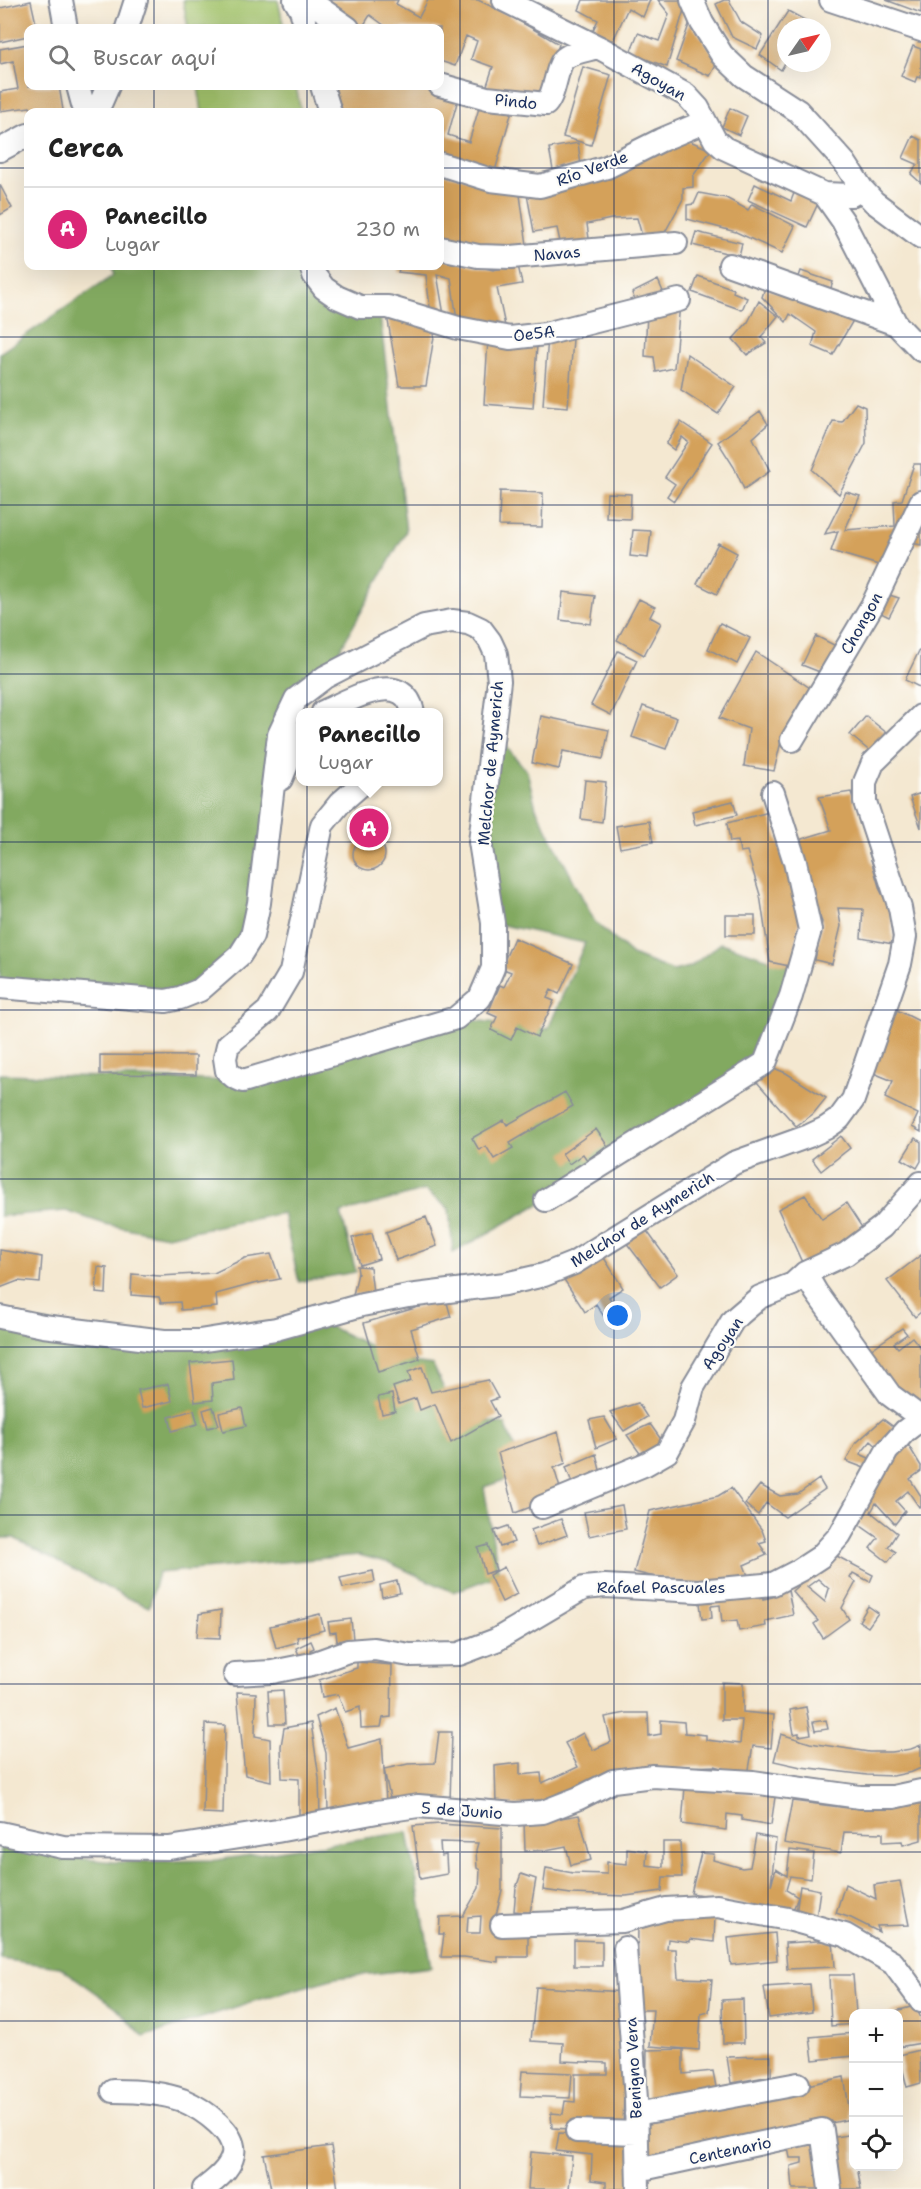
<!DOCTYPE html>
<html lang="es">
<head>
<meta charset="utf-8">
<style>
	body { margin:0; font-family:"Shantell Sans",sans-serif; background:#f6f6f6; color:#222 }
	.controls { position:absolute; right:18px; bottom:18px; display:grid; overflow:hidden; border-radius:12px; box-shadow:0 6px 24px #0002 }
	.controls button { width:54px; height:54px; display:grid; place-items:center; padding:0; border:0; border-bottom:2px solid #e0e0e0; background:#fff; color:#222; font:30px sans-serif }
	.compass { position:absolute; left:777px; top:18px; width:54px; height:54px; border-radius:50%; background:#fff; box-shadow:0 6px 24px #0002; rotate:56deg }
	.you { position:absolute; left:618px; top:1316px; width:21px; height:21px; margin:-15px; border:4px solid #fff; border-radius:50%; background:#1a73e8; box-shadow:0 0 0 9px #1a73e833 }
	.badge { display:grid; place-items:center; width:39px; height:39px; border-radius:50%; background:#db2777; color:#fff; font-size:20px; font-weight:700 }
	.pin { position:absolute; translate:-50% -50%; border:3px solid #fff; box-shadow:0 2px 6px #0006 }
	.popup { position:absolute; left:296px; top:708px; width:147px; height:78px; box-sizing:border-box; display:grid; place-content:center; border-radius:12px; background:#fff; filter:drop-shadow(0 2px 4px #0005); font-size:20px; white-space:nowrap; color:#767676 }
	.popup b { font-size:22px; color:#222 }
	.popup::after { content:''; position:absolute; left:50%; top:100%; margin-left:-12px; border:12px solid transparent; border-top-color:#fff }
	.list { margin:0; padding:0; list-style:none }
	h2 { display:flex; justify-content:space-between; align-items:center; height:78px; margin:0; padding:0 24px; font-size:26px }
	h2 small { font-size:20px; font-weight:400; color:#767676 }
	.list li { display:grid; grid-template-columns:39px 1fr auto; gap:18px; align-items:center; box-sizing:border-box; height:84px; padding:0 24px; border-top:2px solid #e0e0e0 }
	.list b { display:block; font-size:22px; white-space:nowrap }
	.list p { margin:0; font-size:20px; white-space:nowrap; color:#767676 }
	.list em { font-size:20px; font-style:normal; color:#767676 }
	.icon { flex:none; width:33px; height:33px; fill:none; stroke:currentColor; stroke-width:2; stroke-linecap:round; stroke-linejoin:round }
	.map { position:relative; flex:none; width:921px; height:2189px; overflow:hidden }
	.search { position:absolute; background:#fff; box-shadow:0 6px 24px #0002; left:24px; top:24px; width:420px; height:66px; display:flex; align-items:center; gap:15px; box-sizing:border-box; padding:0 21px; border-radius:12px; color:#767676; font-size:22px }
	.panel { position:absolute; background:#fff; box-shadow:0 6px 24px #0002; left:24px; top:108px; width:420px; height:162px; border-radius:12px }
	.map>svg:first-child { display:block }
	.green { fill:#a3c36c; stroke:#5f7965; stroke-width:1.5 }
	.forest { fill:#82a960; stroke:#4e6c5f; stroke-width:1.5 }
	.building { fill:#d4a15a; fill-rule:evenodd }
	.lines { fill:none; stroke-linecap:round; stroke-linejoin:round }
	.minor-casing { stroke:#888c98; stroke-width:26 }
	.minor { stroke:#fff; stroke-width:22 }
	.grid { fill:none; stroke:#1b2f5e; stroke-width:1.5; stroke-opacity:0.55 }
	.labels { text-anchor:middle; stroke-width:4.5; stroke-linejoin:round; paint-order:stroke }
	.street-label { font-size:16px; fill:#1b2f5e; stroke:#fdfcf7 }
</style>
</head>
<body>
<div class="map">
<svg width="921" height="2189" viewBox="0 0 921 2189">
	<rect width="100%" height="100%" fill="#fdfcf7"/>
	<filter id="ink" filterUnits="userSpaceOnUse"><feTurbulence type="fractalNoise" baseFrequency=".0167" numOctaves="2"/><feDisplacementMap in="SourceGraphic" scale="12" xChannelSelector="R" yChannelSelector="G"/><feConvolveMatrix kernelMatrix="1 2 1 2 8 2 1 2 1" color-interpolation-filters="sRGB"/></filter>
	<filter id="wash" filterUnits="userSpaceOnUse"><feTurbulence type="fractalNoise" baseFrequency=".008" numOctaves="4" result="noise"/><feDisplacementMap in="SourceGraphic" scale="24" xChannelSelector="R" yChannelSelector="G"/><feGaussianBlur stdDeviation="1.35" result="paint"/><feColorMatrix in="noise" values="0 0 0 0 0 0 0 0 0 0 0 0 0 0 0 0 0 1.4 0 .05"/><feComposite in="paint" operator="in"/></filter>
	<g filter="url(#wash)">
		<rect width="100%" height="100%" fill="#f4e8d1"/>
		<path class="green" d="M183,0H278L284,28H188Z
			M198,86H296L301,112H202Z"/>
		<path class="forest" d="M112,266H301L304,280L339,314L380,316L406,531L325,677L295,699L252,936L180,998L0,987V353L113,275Z
			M492,730L527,771L536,808L595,922L632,955L673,971L690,967L721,943L796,968L766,1055L546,1200L453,1253L449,1209L425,1190L341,1213L356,1272L299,1282L283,1213L167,1236L105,1224L66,1211L0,1216V1074L243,1081L456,1018L548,1029L585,943L493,923L480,842Z
			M0,1316L164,1341L316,1320L399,1360L433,1365L457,1418L505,1424L525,1473L484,1487L499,1575L453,1592L390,1563L359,1555L158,1573L149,1607L125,1597L14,1538H0Z
			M408,1832L432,1967L335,1978L254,2001L144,2037L116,2007L60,1967L0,1959V1844L57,1856L115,1862L217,1860Z"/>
		<g id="blocks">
			<path class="building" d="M315,0H398L396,4L419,17L428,0H478L509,15L559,44L544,96L485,91L493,67L471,59L477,41L466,36L455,66L440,61V28H388L370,15L362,28H358Z
				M583,0H650L643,17L628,8L611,45L591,34L598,20L579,10Z
				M658,0H683L686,3L667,67L630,53L638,33L659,41L669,14Z
				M724,0H729L741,22L763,36L757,49L732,37L716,4Z
				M886,0H921V13Z
				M31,1L37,28H28V36L0,42V8Z
				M311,11L338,28H310Z
				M788,11L810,23L807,27H786V61L781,70L760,55Z
				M690,22L719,60L710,76L676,61Z
				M28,44V86H59L63,110L59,112H33L30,107L0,111V92L18,89L13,61L0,64V49Z
				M913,46L921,49V78L917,77L915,82L901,76Z
				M583,67L611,75L591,145L563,137Z
				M325,86H423L431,91L458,99L448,135L469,142L481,101L513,107L495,171L440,158V112H333Z
				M730,108L747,116L739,135L722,127Z
				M913,136L921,140V183L911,174L917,164L903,158Z
				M685,139L711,150L693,176V187L683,188V199L664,234L643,239L637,218L611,219L587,224L590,246L562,251L557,228L534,232L526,189Z
				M578,143L581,165L553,170L549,148Z
				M440,173L519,188L528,252L440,245Z
				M755,184L791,201L796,188L820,199L807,227L748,200Z
				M0,185L12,208L0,215Z
				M699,193L726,198L748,210L752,204L795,226L782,253L736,232L687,219V205L694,204Z
				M696,232L742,243L739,256L692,245Z
				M440,257L493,270L518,265L522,284L497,288L505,326L457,320L451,278L437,274L444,315H431L426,275L398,272L400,266H440Z
				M801,271L833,282L828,296L796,285Z
				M698,276L734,289L733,292L747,298L742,310L692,292Z
				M658,280L664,294L638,307L632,293Z
				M765,288L855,317L833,355L812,346L816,332L790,314L786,322L762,297Z
				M759,301L778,316L761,337L766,343L747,355L733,339L748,322Z
				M680,304L674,368L656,372L654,357L645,356L647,313Z
				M387,315L436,324L426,386H399Z
				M548,337L573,339L568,407L543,405Z
				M488,340L537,344L533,408L484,404Z
				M687,354L736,387L718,414L681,390Z
				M856,403L865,407L866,443L839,494L812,470L833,421L842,422Z
				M760,411L768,424L753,438L770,471L744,489L734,467L718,442Z
				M681,422L712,443L674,501L667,496L675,484L665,477L688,442L682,437L674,450L666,444Z
				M914,464H921V499L889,568L831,551L838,531L825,534L846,492L860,496L845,530L895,526L894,501L902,500Z
				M500,491L543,493L542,527L499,526Z
				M607,493L631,494L630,519L606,518Z
				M921,522V545L912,543Z
				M633,530L651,531L648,558L630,556Z
				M718,543L737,553L717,594L697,584Z
				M563,592L595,596L591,624L560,620Z
				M886,594L899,598L889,617L877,611Z
				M639,599L655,607L650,617L661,623L644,655L617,640Z
				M720,623L750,638L737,664L708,649Z
				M816,636L840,648L825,674L802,665Z
				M618,651L637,660L611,715L591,705Z
				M919,651L921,652V688L905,680Z
				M756,652L816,692L782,737L774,771L744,766L749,729L719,718Z
				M643,706L677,718L666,749L632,737Z
				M541,716L609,730L603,759L563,751L559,769L532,763Z
				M866,716L888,734L872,753L850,735Z
				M585,780L606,782L602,822L581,819Z
				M851,792L880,890L891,911L893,944L861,938L863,909L838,908L841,926L832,964L815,960L822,922L792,842L831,830L819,797Z
				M921,793V828L910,797Z
				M733,801L737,815L695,825L692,811Z
				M769,812L801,908L794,967L770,962L760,895L747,851L740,852L738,841L730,842L727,823Z
				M649,821L653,842L620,848L616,826Z
				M353 854a16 16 0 1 1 32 0a16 16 0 1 1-32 0Z
				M726,915H755V935H726Z
				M514,938L573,964L559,994L551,990L547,998L554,1001L537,1037L517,1027L511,1040L491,1030L497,1017L488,1013L500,985L504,987L511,972L501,968Z
				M895,1009L921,1022V1132L912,1127L918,1114L885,1098L893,1081L866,1070Z
				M100,1055L196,1056V1075L100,1074Z
				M766,1065L786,1073L826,1098L813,1114L796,1126L756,1081Z
				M565,1092L573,1106L510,1143L513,1148L494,1159L486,1146L479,1150L472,1138L504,1120L507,1125Z
				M596,1129L607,1145L587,1160L583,1154L569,1164L562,1154Z
				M841,1136L850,1148L821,1171L812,1159Z
				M915,1138L921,1142V1161L917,1168L902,1159Z
				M805,1195L822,1219L846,1203L863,1229L805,1269L778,1209Z
				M426,1217L437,1246L396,1260L386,1232Z
				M644,1227L678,1274L660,1287L625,1241Z
				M372,1233L379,1259L360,1265L352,1238Z
				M0,1250L42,1257L40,1283L18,1281L0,1288Z
				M601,1253L623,1288L609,1297L624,1321L612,1329L596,1304L585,1312L563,1278Z
				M271,1254L280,1279L253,1284L216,1294L217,1307L181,1310L180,1302L161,1303L159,1297L131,1295L132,1274L160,1276L214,1273L245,1258Z
				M921,1255V1312L915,1317L887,1281Z
				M357,1266L370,1267L373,1293L353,1295L358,1273Z
				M98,1267L107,1268L106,1294L96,1293Z
				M446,1299L451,1317L411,1329L420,1359L378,1372L364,1323Z
				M902,1328L907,1334L894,1343L898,1348L912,1337L921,1348V1417L863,1355Z
				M232,1359L234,1380L212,1383L213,1400L195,1402L190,1363Z
				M422,1367L431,1392L488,1380L498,1398L490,1401L498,1416L451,1443L435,1404L420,1410L416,1398L399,1404L393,1387L411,1381L408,1372Z
				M168,1384L172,1401L142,1408L138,1390Z
				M392,1394L395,1411L382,1414L378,1397Z
				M638,1403L647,1417L624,1431L610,1412Z
				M213,1407L219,1425L208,1428L203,1410Z
				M242,1408L246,1426L223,1431L219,1413Z
				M194,1410L198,1424L172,1431L169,1417Z
				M604,1417L617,1439L596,1448L589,1420Z
				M883,1419L895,1428L879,1448L871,1441L860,1454L871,1459L867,1469L846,1461L855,1444Z
				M650,1424L665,1445L644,1459L627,1435Z
				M558,1432L566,1463L554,1468L562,1495L515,1513L498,1453Z
				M904,1438L921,1466V1471L910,1479L921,1496V1506L919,1507L908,1491L896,1501L905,1511L895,1524L876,1503L871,1512L897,1533L888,1547L896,1552L888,1562L870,1548L878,1538L851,1519Z
				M596,1454L602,1478L574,1488L566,1467Z
				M819,1479L825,1489L785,1517L766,1503L758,1515L745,1504L760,1485L780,1496L798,1494Z
				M731,1488L762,1530L766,1541L759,1543L767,1555L744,1565L750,1581L688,1585L634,1572L650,1511L718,1496Z
				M622,1505L626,1529L589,1536L584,1512Z
				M561,1519L567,1535L537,1546L531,1530Z
				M508,1526L514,1542L500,1547L494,1531Z
				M488,1545L496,1570L485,1574L478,1548Z
				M831,1553L873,1575L870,1582L853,1573L850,1578L856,1582L842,1608L849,1619L823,1638L814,1624L818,1621L792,1591L801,1583L795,1577ZM818,1579L829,1589L825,1602L807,1587Z
				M504,1567L517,1594L502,1602L489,1575Z
				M373,1571L375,1582L343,1588L340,1578Z
				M397,1581L400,1593L382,1597L380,1585Z
				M787,1585L793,1615L765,1621L766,1626L739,1631L737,1620L722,1622L720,1605L711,1606L712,1618L702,1619L699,1595L761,1589L763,1599L773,1597L771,1588Z
				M868,1606L878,1613L868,1627L859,1621Z
				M221,1610L220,1638L197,1637L199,1614Z
				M320,1614L324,1630L297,1637L298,1642L276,1648L270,1626Z
				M351,1619L353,1639L337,1641L336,1632L330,1633L328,1622Z
				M311,1641L314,1648L310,1650L318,1669L307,1673L296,1648Z
				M357,1662L392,1665L391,1717L383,1718L381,1727L361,1728L360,1707L345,1712L338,1694L322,1697L319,1680L357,1668Z
				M722,1682L743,1683V1712L774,1715L771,1748L753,1746L748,1775L715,1766L686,1767L562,1806L496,1805L495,1766L520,1763V1775L541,1773L542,1783L565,1773L578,1767L565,1743L583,1733L593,1750L611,1742L605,1717L626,1713H648L649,1736L661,1734V1720L684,1722L685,1733L706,1735V1740L740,1744L742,1720H722Z
				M283,1690L285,1724H270L268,1691Z
				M237,1692L256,1693L255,1736L270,1739L271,1781L245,1775Z
				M806,1707L811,1734L799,1736V1733L794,1734L790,1710Z
				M335,1708L348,1748L382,1739L386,1802L328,1810L326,1753L316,1717Z
				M826,1720L828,1729L815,1731L813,1722Z
				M311,1723L319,1778L320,1816L299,1820V1779L282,1778L281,1746L284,1728Z
				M205,1724L225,1725L223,1814L203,1813Z
				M439,1732H452L450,1802L391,1803L384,1769L408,1764L435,1763Z
				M781,1734L810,1743L869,1752H892L911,1749L921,1745V1768L912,1772L893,1776L867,1775L801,1767L774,1761Z
				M685,1787L745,1792L775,1797L771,1825L742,1820V1816L727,1814L726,1830L682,1824Z
				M921,1799V1840L903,1845L902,1841L883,1842V1833L844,1832L841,1853L784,1843L792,1801L848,1808L898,1807Z
				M579,1815L591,1860L571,1865L566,1846L546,1850L525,1851L524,1820L543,1821Z
				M440,1824L502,1828V1890L496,1915V1934H528V1957H498V1962L464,1957H441L444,1934H439L440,1917L463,1916L479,1888L480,1870L477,1868L476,1850L478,1843L440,1842L441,1856L446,1855L447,1874L420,1879L413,1826ZM481,1916L480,1933H467L468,1917Z
				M756,1835L776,1839L771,1885L776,1869L787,1876L790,1850L814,1853L811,1879L790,1876L786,1890L798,1897L790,1918L720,1898L691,1893L701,1853L714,1854L713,1860L742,1868L750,1867Z
				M663,1842H680L682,1877H663L662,1891L626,1896L571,1894L543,1890L546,1868L573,1873L607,1874V1862L627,1864V1848L647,1851L646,1865L663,1867Z
				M521,1874L536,1879L530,1913L514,1911L516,1888Z
				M900,1881L909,1925L877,1926L879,1932L851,1918L836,1913L845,1884L876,1899L874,1885Z
				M800,1886L820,1890L816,1918L796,1914Z
				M715,1915L714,1942L690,1939V1942L668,1939L667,1949H676L678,1978L712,1979L709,2012L701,2014L699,2050L650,2046L653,2010H637L638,1921Z
				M775,1933L777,1960L731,1965L728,1938Z
				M574,1940L602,1941V1966H574Z
				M833,1940L835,1967L787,1969L785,1943Z
				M829,1975H853L856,2013H854V2024L831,2026Z
				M810,1984L812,2012L769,2018L764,1987Z
				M536,1987L626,1992L623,2132L552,2128L551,2113L563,2114L565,2101L575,2102V2074H607V2063L562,2061L563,2043L531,2041Z
				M743,1999L744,2043H723L722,2000Z
				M915,2006L921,2018V2043L898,2047V2013H888Z
				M854,2033V2056L813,2060L810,2037Z
				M683,2049V2074L713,2071L718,2098L646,2112L647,2050Z
				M920,2050L921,2083L907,2087L899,2055Z
				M771,2056V2076L731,2083L727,2057Z
				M522,2071L572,2073L570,2098L520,2096Z
				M844,2077L851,2119L644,2161L642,2121Z
				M559,2133L632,2138L631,2189H606V2182L591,2180L592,2155L556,2151Z
				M853,2134L854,2166H857L861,2189H836L830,2138Z
				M787,2143H819L826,2189H793L791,2166L802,2163V2158H790Z
				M331,2146L338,2189H271L264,2155Z
				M531,2152L572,2156L569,2189H528Z"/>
		</g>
	</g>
	<g filter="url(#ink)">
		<use href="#blocks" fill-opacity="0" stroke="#888c98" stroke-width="1.5"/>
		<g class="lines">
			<defs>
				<path id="minor" d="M61,0L66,28
					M295,0L301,10L306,28
					M308,0L348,28
					M504,0L600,48L686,95L698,108L715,140L724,148L824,194L851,195L862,189
					M692,0L702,23L722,55L744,76L798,111L845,163L862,189L874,202L921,237
					M831,0L921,30
					M127,28L136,0
					M440,85L487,98L546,104C556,93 556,65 565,58C572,52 588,50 598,47
					M78,86L85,112
					M322,86L330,112
					M90,112L101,102L108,86
					M0,150L28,135
					M440,164L491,180L540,186L607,167L661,140L704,122
					M824,194L843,221L896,324L921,350
					M440,248L478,256L511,257L676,243
					M730,265L896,324
					M311,266L314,275L324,288L337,297L360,307H388L458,328L510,338L545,334L679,300
					M323,712C348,701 403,667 413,712
					M792,740L873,604L921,502
					M281,779L300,733
					M0,987L166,1001L180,998L200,990L240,955L252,936L259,903L279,735L296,699L325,677L424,626L452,621L468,623L481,629L490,641L496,654L499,681L480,842L493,923V968L480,998L456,1018L243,1081L234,1077L227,1071L225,1058L228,1045L268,1011L291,972L322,825L340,803L364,782
					M546,1200L765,1063L791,996L810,930L795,862L773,793
					M805,1273L816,1292L890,1395L921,1418
					M0,1317L43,1326L164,1341H199L276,1329L362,1305L408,1296L505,1284L544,1275L574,1263L734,1163L809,1136L826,1128L839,1119L853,1100L900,964L905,937L900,908L865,802V782L873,763L921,716
					M542,1507L646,1464L667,1452L684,1421L693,1387L733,1320L760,1297L793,1284L805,1273L846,1254L882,1227L921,1183
					M235,1674L272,1672L312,1664L348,1651L374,1649L410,1655L459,1654L496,1640L584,1588L605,1586L698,1591L773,1584L800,1570L820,1557L840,1535L887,1451L905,1431L921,1419
					M0,1833L63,1847L169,1848L277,1831L377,1812L418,1806L515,1814L543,1812L579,1798L613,1781L653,1776L753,1782L860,1797H893L921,1791
					M502,1925L623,1921L666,1909L717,1906L788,1919L845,1935L893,1963L921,2001
					M625,1948L636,2099L638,2189
					M113,2091C135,2091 160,2092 182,2100C201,2108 241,2134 232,2158C228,2171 214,2181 204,2189
					M636,2114L798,2084
					M577,2131L637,2133
					M638,2170L822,2130L830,2189"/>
			</defs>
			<use href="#minor" class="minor-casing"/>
			<use href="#minor" class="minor"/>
		</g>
	</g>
	<path class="grid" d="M154,0V28M307,0V28M460,0V2189M614,0V2189M768,0V2189M154,86V112M307,86V112M0,168H28M440,168H921M154,266V2189M307,266V2189M0,337H921M0,505H921M0,674H921M0,842H921M0,1010H921M0,1179H921M0,1347H921M0,1515H921M0,1684H921M0,1852H921M0,2021H854M898,2021H921"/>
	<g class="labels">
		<g class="street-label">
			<text transform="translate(659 81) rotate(30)" y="6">Agoyan</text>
			<text transform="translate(516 101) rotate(6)" y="6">Pindo</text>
			<text transform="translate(592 168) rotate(-20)" y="6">Río Verde</text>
			<text transform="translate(557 253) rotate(-5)" y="6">Navas</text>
			<text transform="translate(534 333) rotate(-7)" y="6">Oe5A</text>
			<text transform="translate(861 623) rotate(-61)" y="6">Chongon</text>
			<text transform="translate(490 763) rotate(-85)" y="6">Melchor de Aymerich</text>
			<text transform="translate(642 1219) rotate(-32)" y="6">Melchor de Aymerich</text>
			<text transform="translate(722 1343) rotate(-56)" y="6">Agoyan</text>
			<text x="661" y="1593">Rafael Pascuales</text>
			<text transform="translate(462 1810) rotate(4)" y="6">5 de Junio</text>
			<text transform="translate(633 2068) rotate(-93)" y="6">Benigno Vera</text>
			<text transform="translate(730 2150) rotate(-12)" y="6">Centenario</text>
		</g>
	</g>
</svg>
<div class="controls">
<button>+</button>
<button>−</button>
<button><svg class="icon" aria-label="locate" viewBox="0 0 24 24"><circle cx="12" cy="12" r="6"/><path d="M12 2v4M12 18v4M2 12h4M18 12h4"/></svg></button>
</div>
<svg class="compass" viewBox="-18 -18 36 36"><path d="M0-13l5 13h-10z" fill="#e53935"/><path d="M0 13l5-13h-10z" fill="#767676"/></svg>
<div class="you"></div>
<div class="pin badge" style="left:369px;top:828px">A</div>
<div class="popup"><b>Panecillo</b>Lugar</div>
<div class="search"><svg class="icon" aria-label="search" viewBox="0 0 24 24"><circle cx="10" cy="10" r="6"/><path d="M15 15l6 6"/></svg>Buscar aquí</div>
<section class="panel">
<h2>Cerca<small></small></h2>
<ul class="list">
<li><span class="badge">A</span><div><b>Panecillo</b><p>Lugar</p></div><em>230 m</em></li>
</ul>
</section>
</div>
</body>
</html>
